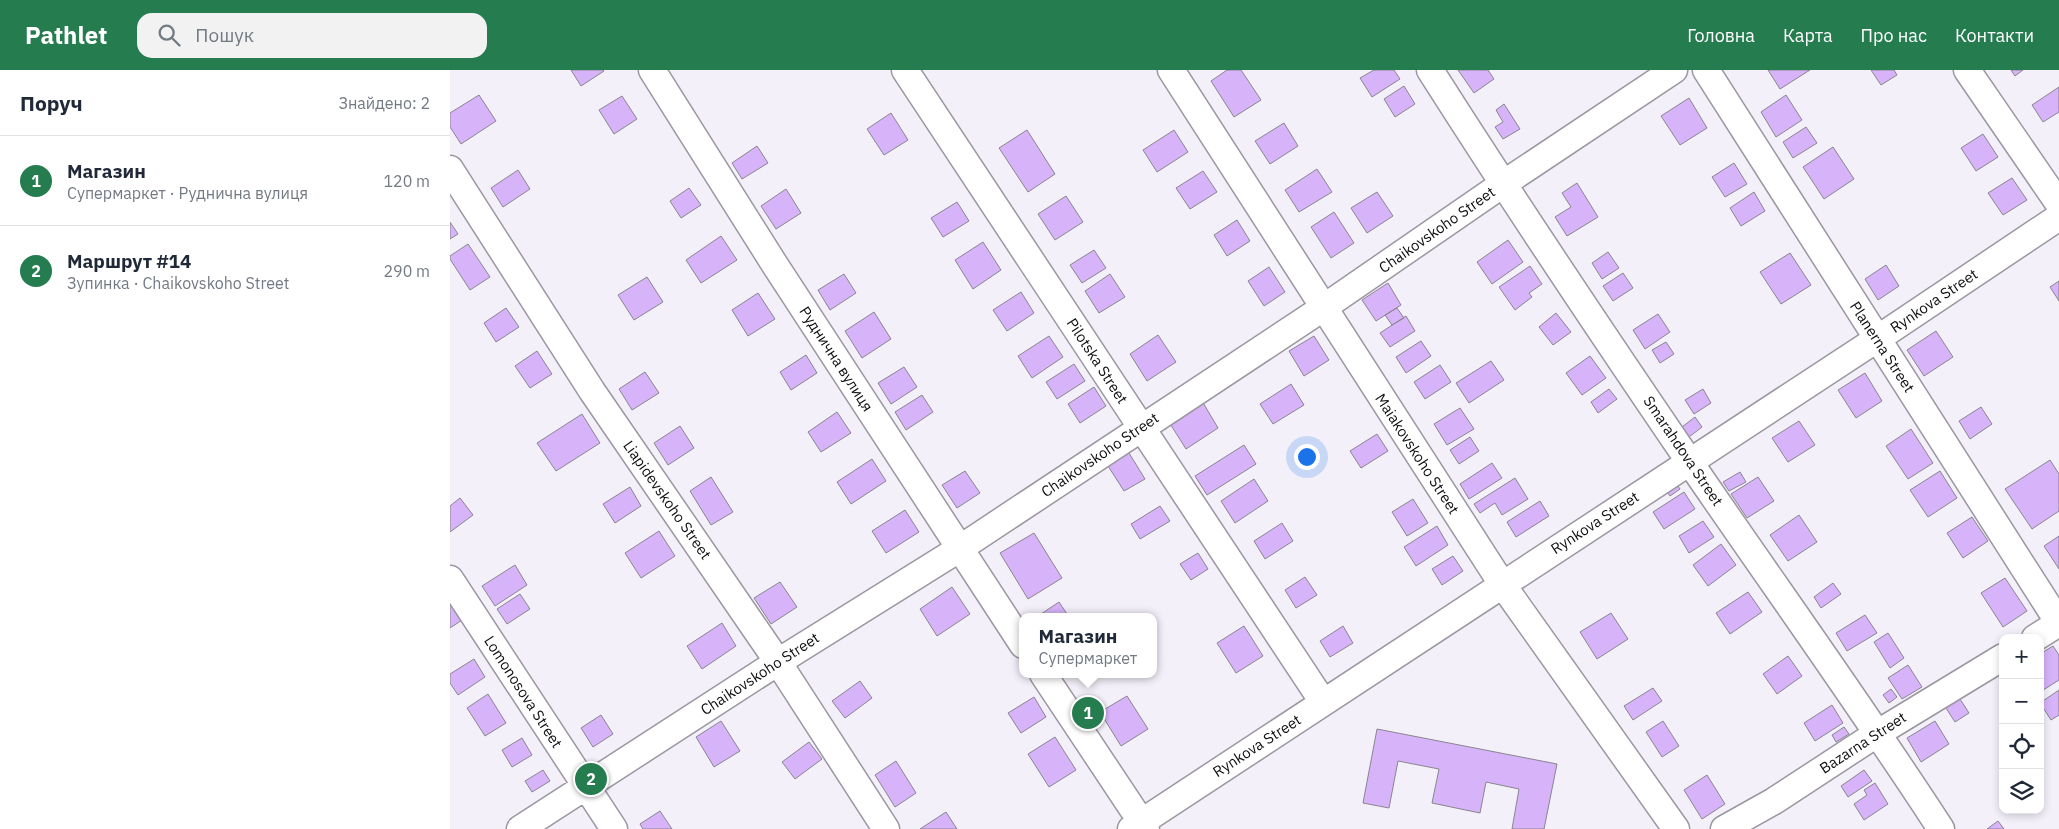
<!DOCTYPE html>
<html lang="uk">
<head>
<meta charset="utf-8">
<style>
	body { margin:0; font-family:"IBM Plex Sans",sans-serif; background:#f2f2f3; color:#1f2937 }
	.controls { position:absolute; right:15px; bottom:15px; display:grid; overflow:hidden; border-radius:10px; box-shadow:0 2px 8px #0003 }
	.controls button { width:45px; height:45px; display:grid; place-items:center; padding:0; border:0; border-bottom:1px solid #e0e1e3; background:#fff; color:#1f2937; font:25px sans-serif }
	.you { position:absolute; left:856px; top:386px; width:18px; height:18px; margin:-12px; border:4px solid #fff; border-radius:50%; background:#1a73e8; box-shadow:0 0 0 8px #1a73e833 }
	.badge { display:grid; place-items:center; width:32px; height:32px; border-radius:50%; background:#257c4f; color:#fff; font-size:16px; font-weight:700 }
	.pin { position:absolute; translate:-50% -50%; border:2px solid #fff; box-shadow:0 1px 5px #0006 }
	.popup { position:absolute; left:569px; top:543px; width:138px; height:65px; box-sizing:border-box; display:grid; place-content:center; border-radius:10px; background:#fff; filter:drop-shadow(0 1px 4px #0005); font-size:16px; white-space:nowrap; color:#747a83 }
	.popup b { font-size:19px; color:#1f2937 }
	.popup::after { content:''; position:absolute; left:50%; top:100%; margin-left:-10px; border:10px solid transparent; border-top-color:#fff }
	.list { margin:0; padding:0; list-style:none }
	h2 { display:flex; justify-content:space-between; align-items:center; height:65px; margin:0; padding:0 20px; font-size:21px }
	h2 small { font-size:16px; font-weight:400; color:#747a83 }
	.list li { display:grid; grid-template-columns:32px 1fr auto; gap:15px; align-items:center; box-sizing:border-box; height:90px; padding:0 20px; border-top:1px solid #e0e1e3 }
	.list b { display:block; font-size:19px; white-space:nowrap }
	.list p { margin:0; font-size:16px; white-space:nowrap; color:#747a83 }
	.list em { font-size:16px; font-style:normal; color:#747a83 }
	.icon { flex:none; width:28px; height:28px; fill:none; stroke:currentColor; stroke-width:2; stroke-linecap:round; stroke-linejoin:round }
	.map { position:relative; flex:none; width:1609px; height:759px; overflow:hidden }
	header { display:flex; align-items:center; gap:30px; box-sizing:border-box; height:70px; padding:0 25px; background:#257c4f; color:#fff }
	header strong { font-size:24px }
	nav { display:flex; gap:28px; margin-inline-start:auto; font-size:18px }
	.search { width:350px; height:45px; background:#f2f2f3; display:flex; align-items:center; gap:12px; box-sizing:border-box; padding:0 18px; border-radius:15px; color:#747a83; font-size:19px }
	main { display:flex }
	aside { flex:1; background:#fff }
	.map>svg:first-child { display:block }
	.building { fill:#d7b4fa; stroke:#89858e }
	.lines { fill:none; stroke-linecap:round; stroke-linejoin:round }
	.minor-casing { stroke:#9b96a0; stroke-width:29 }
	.minor { stroke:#fff; stroke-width:26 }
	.labels { text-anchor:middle; stroke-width:4; stroke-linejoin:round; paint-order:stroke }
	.street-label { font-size:15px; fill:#0f0e11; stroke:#fff }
</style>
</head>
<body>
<header>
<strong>Pathlet</strong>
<div class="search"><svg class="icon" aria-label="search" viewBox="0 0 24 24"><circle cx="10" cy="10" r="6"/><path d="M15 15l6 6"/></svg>Пошук</div>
<nav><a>Головна</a><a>Карта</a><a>Про нас</a><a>Контакти</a></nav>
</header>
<main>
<aside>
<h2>Поруч<small>Знайдено: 2</small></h2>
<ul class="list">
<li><span class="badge">1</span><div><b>Магазин</b><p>Супермаркет · Руднична вулиця</p></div><em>120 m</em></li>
<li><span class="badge">2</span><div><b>Маршрут #14</b><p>Зупинка · Chaikovskoho Street</p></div><em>290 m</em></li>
</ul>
</aside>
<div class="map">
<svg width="1609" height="759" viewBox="0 0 1609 759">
	<rect width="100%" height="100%" fill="#f4f0fa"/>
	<path class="building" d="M121,0H153L154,1L131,16Z
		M777,0H791L811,30L784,47L761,11Z
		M924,0H944L950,9L922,27L910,8Z
		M1008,0H1038L1044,9L1024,23Z
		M1318,0H1360L1330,19Z
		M1421,0H1444L1447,5L1431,15Z
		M1561,0H1573L1565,6Z
		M954,16L965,34L945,47L934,29Z
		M1609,17V42L1593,52L1582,35Z
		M29,25L46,51L11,74L0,57V43Z
		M1336,25L1352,50L1326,67L1311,42Z
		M172,26L187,49L164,64L149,40Z
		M1239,28L1257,58L1230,75L1211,46Z
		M1054,34L1070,59L1053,69L1045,57L1053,52L1046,40Z
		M441,43L458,70L434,85L417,59Z
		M834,53L848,76L820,94L805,71Z
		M1356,57L1367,73L1343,88L1333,72Z
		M577,60L605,104L578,122L549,78Z
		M724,60L738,82L707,102L693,80Z
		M1533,64L1548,87L1526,101L1511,78Z
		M307,76L318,93L292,109L282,93Z
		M1383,77L1404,109L1374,129L1353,97Z
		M1284,93L1297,114L1275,127L1262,107Z
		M867,99L882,122L849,142L835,120Z
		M68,100L80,119L53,137L41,118Z
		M753,101L767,122L740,139L726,118Z
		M1562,108L1577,130L1553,145L1538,123Z
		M1127,113L1148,147L1117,166L1105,147L1121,137L1112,123Z
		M239,118L251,135L231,148L220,131Z
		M336,119L351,143L326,159L311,136Z
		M927,122L943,146L917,163L901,138Z
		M1304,122L1315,141L1291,156L1280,138Z
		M616,126L633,152L605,170L588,144Z
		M507,132L519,151L493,167L481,148Z
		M884,142L904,173L881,188L861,157Z
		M787,150L800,171L777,186L764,165Z
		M0,152L8,164L0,169Z
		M271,166L287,190L251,213L236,190Z
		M1058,170L1073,192L1042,214L1027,192Z
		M533,172L551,200L523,219L505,190Z
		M18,174L40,207L20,220L0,189V186Z
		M644,180L656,198L632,213L620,195Z
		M1158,182L1169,198L1152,209L1142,193Z
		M1340,183L1361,215L1331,234L1310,202Z
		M1436,195L1449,216L1428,230L1415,209Z
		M1080,196L1092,214L1079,223L1082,227L1065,240L1049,217Z
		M819,197L835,222L814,236L798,211Z
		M1173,203L1183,218L1163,231L1153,216Z
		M394,204L406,223L380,240L368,220Z
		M660,204L675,227L649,243L635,221Z
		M197,207L213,232L184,250L168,225Z
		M1609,211V231L1600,217Z
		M938,213L951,235L926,251L912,230Z
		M571,222L584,243L557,261L543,240Z
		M308,223L325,249L298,266L282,240Z
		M56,238L69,257L46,272L34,253Z
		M947,238L954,248L942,255L935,245Z
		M424,242L441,269L412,288L395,261Z
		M1106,243L1121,262L1103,275L1089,257Z
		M1208,244L1220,262L1195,279L1183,260Z
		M956,246L965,261L940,277L930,263Z
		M1486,261L1503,287L1474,306L1457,280Z
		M708,265L726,292L697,311L680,284Z
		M599,266L613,287L582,308L568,286Z
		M864,266L879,290L854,306L839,281Z
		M971,271L981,286L956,303L946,287Z
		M1216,272L1224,284L1210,293L1202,280Z
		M87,281L102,304L80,318L65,296Z
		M356,285L367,303L341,320L330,302Z
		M1140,286L1156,308L1132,325L1116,303Z
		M1041,291L1054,310L1019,333L1006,313Z
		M624,294L635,311L607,329L596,312Z
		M990,295L1001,312L975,329L964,312Z
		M454,297L467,317L441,334L428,313Z
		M195,302L209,323L182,340L169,319Z
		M1415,303L1432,331L1406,348L1388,320Z
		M841,314L854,335L823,354L810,334Z
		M644,317L656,336L630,353L618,334Z
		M1159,319L1167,329L1148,343L1141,332Z
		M1253,319L1261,333L1244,344L1235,330Z
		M472,325L483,342L456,360L445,342Z
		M752,331L768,358L736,379L719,352Z
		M1531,337L1542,354L1520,369L1509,351Z
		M1010,338L1024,359L997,375L984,354Z
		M387,342L401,363L371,382L358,362Z
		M132,344L150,373L106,401L87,373Z
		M1245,347L1252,357L1239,367L1232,357Z
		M1349,351L1365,375L1338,392L1322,368Z
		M230,356L244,378L218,395L204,373Z
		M1461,359L1483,393L1458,409L1436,376Z
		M927,364L938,381L911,398L900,381Z
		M1020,367L1029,381L1009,394L1000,380Z
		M794,375L806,394L757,425L745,406Z
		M679,383L695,409L674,421L658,396Z
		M422,389L436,411L401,434L387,412Z
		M1600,390L1609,404V441L1582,459L1555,419Z
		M1042,393L1052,408L1019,429L1010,414Z
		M515,401L530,423L507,438L492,415Z
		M1490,401L1507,428L1478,447L1460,420Z
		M1290,402L1296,412L1279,421L1273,412Z
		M261,407L283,442L261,455L240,421Z
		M1308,407L1324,431L1297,448L1281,424Z
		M1065,408L1078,429L1052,445L1045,433L1030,443L1024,434Z
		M804,409L818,431L785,453L771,431Z
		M1225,412L1230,419L1220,426L1215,419Z
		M180,417L191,436L165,453L153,434Z
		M1234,422L1245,439L1214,459L1203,442Z
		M10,428L23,445L0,462V436Z
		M963,429L978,453L957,466L942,442Z
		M1090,431L1099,446L1066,467L1057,452Z
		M710,436L720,451L690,469L681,454Z
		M455,440L469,462L436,483L422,461Z
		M1349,445L1367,472L1338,491L1320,465Z
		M1522,447L1538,471L1513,488L1497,463Z
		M1253,451L1264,467L1239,483L1229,466Z
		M832,453L843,471L815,489L804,471Z
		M987,456L998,475L966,496L954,477Z
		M209,461L225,486L191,508L175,483Z
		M584,463L612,508L578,529L550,483Z
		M1609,466V499L1594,476Z
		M1271,474L1286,495L1258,516L1243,495Z
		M748,483L758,499L741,510L730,494Z
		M1003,486L1013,501L992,515L982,499Z
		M65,495L77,515L45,536L32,516Z
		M855,507L867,525L846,538L835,520Z
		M1555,508L1577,541L1553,557L1531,523Z
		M330,512L347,537L321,554L304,528Z
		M1383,513L1391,524L1371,538L1364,527Z
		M502,517L520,544L487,566L470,539Z
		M1298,522L1312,542L1280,564L1266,543Z
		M70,524L80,539L57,554L47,539Z
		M609,532L619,547H589L588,546Z
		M0,533L15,548L0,558Z
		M1161,543L1178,569L1147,589L1130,562Z
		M1415,545L1427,563L1397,581L1386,563Z
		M272,553L286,576L252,599L237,576Z
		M794,556L813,586L786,603L767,573Z
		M893,556L903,573L880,587L870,571Z
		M1438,563L1454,588L1440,598L1424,572Z
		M1603,576L1609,585V610L1590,622V584Z
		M1338,586L1352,606L1327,624L1313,604Z
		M24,589L35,607L8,625L0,613V604Z
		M1458,595L1472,617L1452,629L1438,608Z
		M410,611L422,628L395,648L382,631Z
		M1203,618L1212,631L1183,650L1174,636Z
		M1441,619L1447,627L1439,633L1433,625Z
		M1609,620V645L1601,650L1590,633Z
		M38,624L56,653L35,666L17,638Z
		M677,626L698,659L671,676L650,642Z
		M1508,626L1519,643L1505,652L1494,635Z
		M584,627L596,647L571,663L558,643Z
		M1382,635L1393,653L1365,671L1354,653Z
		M151,645L163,664L143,677L131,658Z
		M271,651L290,681L264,697L246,667Z
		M1213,651L1229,676L1212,687L1196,662Z
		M1485,651L1499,674L1471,692L1457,668Z
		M1394,657L1399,664L1386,672L1382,665Z
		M927,659L1107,694L1094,759H1062L1069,719L1036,712L1030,743L982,733L989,699L948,691L939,738L913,733Z
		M605,667L626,700L599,717L578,684Z
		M72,668L82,685L62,697L52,680Z
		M359,672L372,689L345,709L332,692Z
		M446,691L466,723L445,737L425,705Z
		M93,700L100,711L82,722L75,711Z
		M1414,700L1422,711L1398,727L1391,716Z
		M1257,705L1275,734L1252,749L1234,720Z
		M1425,713L1438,734L1414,750L1404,734L1417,725L1414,720Z
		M210,741L222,759H193L190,754Z
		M496,742L507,759H470Z
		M1548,751L1554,759H1537Z"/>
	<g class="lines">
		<defs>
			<path id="minor" d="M202,0L325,195L573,575
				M455,0L873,632
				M721,0L1052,514L1226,759
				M980,0C1064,132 1151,262 1239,391C1323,514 1410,634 1491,759
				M1256,0L1609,553L1585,568
				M1517,0L1609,134
				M0,99L142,321L328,592L436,759
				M0,509L164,759
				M593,604L696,759
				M70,759L328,592L509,479L873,238L1053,114L1224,0
				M681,759L1427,269L1609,147
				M1274,759L1324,731L1428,663L1553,587"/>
		</defs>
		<use href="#minor" class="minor-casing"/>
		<use href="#minor" class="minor"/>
	</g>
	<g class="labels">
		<g class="street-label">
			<text transform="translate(987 160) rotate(-35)" y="5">Chaikovskoho Street</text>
			<text transform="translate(1484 231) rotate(-34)" y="5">Rynkova Street</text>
			<text transform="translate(1432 277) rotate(57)" y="5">Planerna Street</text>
			<text transform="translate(386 289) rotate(57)" y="5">Руднична вулиця</text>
			<text transform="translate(647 291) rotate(57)" y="5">Pilotska Street</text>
			<text transform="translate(1233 381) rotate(56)" y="5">Smarahdova Street</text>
			<text transform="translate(967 384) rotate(57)" y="5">Maiakovskoho Street</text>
			<text transform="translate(650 385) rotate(-34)" y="5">Chaikovskoho Street</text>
			<text transform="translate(217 430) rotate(55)" y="5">Liapidevskoho Street</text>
			<text transform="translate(1145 453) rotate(-33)" y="5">Rynkova Street</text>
			<text transform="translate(310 604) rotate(-33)" y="5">Chaikovskoho Street</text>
			<text transform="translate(73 622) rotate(57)" y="5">Lomonosova Street</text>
			<text transform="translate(1413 673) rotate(-33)" y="5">Bazarna Street</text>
			<text transform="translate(807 676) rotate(-33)" y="5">Rynkova Street</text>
		</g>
	</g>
</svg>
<div class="controls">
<button>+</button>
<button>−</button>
<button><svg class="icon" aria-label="locate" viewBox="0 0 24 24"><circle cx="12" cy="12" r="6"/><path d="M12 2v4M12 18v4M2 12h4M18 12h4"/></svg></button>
<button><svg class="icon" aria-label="layers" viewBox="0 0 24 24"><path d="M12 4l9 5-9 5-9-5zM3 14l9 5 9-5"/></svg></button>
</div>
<div class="you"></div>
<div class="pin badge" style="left:638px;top:643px">1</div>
<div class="popup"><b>Магазин</b>Супермаркет</div>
<div class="pin badge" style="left:141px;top:709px">2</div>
</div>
</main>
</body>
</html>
